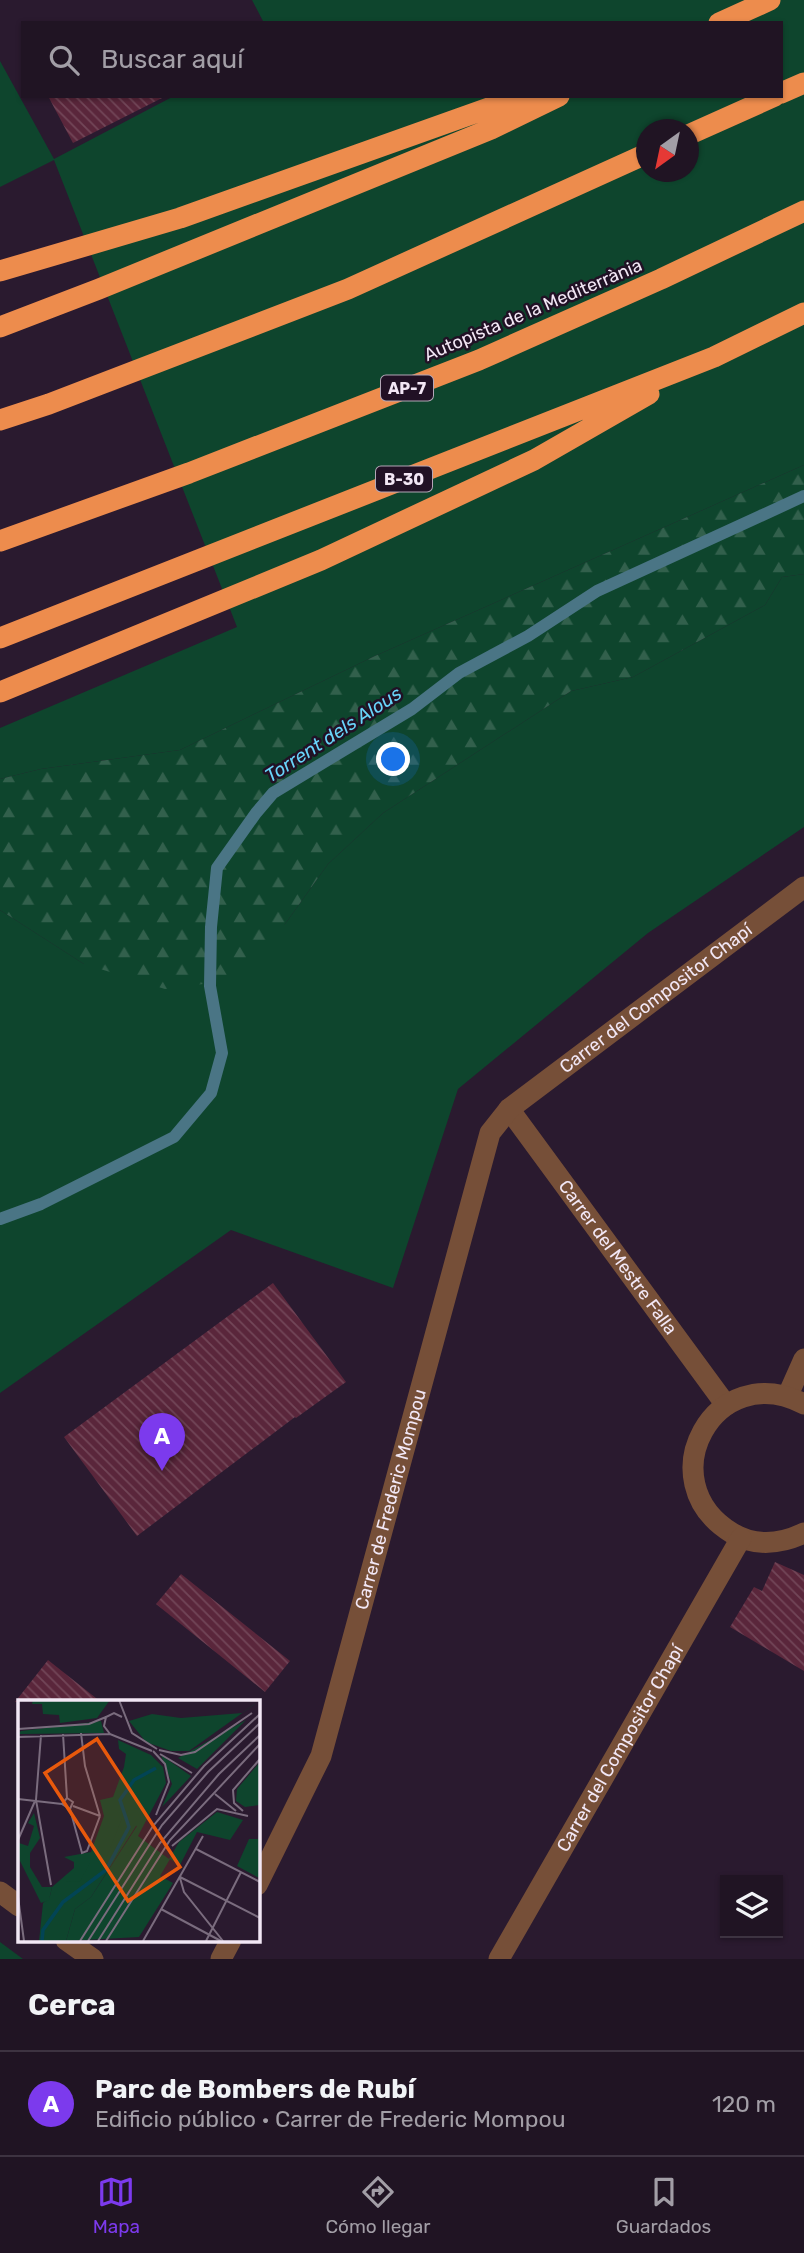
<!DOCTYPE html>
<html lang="es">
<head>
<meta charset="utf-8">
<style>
	body { margin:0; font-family:Rubik,sans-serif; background:#2d2130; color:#f1f3f6 }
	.controls { position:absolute; right:21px; bottom:21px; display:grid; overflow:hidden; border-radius:0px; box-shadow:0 2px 5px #0004 }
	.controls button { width:63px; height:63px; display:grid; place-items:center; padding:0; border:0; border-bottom:2px solid #3d3341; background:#201423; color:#f1f3f6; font:35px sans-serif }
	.compass { position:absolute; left:636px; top:119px; width:63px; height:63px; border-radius:50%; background:#201423; box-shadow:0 2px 5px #0004; rotate:213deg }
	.you { position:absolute; left:394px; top:760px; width:24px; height:24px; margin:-18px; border:5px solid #fff; border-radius:50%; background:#1a73e8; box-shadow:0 0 0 10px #1a73e833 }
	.badge { display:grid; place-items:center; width:46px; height:46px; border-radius:50%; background:#7c3aed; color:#fff; font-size:23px; font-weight:700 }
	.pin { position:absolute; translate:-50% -58px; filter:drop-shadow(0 2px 4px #0008) }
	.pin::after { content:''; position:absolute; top:37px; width:24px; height:21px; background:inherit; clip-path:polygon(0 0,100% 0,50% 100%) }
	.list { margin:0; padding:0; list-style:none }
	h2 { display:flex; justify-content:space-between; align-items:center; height:91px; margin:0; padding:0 28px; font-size:30px }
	h2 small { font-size:23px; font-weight:400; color:#a29ea6 }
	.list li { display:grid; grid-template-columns:46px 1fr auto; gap:21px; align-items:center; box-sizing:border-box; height:105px; padding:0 28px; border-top:2px solid #3d3341 }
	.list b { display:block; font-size:26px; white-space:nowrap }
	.list p { margin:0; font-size:23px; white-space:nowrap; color:#a29ea6 }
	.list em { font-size:23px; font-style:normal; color:#a29ea6 }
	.icon { flex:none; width:38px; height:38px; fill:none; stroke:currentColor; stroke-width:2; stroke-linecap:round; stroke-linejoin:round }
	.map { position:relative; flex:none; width:804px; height:1959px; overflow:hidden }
	.search { position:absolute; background:#201423; box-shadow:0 2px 5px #0004; left:21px; right:21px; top:21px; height:77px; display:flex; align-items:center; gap:18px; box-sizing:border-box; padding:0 24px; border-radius:0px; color:#a29ea6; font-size:26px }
	.sheet { height:196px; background:#201423 }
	nav { display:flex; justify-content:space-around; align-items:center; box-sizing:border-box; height:98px; border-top:2px solid #3d3341; background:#201423; font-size:19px; color:#a29ea6 }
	nav a { display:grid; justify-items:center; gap:4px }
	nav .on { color:#7c3aed }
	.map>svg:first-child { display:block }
	.grass { fill:#0e452d; fill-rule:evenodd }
	.forest { fill:url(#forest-firs) }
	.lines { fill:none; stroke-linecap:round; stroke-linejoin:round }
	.stream { stroke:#4a7585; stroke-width:12 }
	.building { fill:url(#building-back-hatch) }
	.lane { stroke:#764f38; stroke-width:21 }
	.street { stroke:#764f38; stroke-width:21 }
	.highway { stroke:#ed8c4d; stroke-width:21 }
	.labels { text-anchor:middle; stroke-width:5; stroke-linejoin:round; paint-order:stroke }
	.shield { fill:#211125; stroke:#b3a7b7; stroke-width:2 }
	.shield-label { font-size:16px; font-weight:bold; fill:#f2e7f5 }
	.street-label { font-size:18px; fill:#f2e7f5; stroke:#211125 }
	.water-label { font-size:19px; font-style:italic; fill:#68d4f9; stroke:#211125 }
	.inset-river { fill:none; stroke:#024455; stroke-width:3.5 }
	.inset-road { fill:none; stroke:#7a6c7e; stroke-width:2 }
	.view { fill:#e8590c; fill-opacity:0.15; stroke:#e8590c; stroke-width:3.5 }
	.inset-edge { fill:none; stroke:#f2e7f5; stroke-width:3.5 }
</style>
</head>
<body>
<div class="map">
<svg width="804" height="1959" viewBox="0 0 804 1959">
	<defs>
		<pattern id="forest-firs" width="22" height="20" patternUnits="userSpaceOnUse" patternTransform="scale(1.75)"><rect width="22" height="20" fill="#0e452d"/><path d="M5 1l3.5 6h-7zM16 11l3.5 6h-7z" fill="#32604c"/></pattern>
		<pattern id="building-back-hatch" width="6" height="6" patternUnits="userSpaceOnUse" patternTransform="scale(1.75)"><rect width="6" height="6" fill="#5a263b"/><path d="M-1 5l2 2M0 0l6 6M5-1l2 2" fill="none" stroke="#724658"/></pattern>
	</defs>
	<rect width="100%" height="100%" fill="#2a1a2f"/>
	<path class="grass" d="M252,0H804V465L375,656L180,750L41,769L0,779V728L237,627L54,160L0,187V61L54,159L174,96H781V23H264ZM646,130H688V172H646Z
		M804,574V827L648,933L458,1089L393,1288L231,1230L0,1393V910L84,964L285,924L328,864L383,813L571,691L633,677L765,605L782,577Z
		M0,1942L23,1959H0Z"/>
	<path class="forest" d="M804,465V574L782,577L765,605L633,677L571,691L383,813L328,864L285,924L226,981L165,989L84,964L0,910V779L41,769L180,750L375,656Z"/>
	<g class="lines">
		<path class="stream" d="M0,1219L41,1204L174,1137L211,1093L222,1053L210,986L211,927L217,868L256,813L273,793L412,709L459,673L528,636L597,591L804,496"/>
	</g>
	<path class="building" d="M48,96H166L73,143Z
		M273,1283L346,1382L296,1418L295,1417L137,1536L64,1437Z
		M775,1562L804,1575V1671L730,1627L754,1587L762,1591Z
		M181,1574L290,1661L265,1692L156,1604Z
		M48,1660L101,1702H15Z"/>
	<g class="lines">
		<path class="lane" d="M0,1892L19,1906
			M66,1940L93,1959"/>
		<g class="street">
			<path id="s1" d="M509,1109L726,1405"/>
			<path d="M788,1395L804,1359"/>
			<path d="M804,1404C715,1357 647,1481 732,1533C755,1547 781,1544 804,1533"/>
			<path id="s2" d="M257,1885L321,1756L490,1133L509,1109L804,887"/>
			<path d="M221,1959L231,1940"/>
			<path id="s3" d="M499,1959L741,1538"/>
		</g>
		<path class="highway" d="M719,23L770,0
			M781,93L804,83
			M688,135L775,96
			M0,271L180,218L522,96
			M0,327L99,289L491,129L559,96
			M0,420L49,404L348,289L646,154
			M0,541L189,473L479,360L661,279L804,211
			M0,638L714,357L804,313
			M0,692L321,560L534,460L649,394"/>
	</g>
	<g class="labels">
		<g class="shield">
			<rect x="381" y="375.5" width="52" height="25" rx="5"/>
			<rect x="376" y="466.5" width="56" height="25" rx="5"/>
		</g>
		<g class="shield-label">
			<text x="407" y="394">AP-7</text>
			<text x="404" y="485">B-30</text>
		</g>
		<g class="street-label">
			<text transform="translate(533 310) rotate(-23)" y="6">Autopista de la Mediterrània</text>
			<text dy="6" stroke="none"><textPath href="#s2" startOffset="1004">Carrer del Compositor Chapí</textPath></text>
			<text dy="6" stroke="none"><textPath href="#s1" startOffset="184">Carrer del Mestre Falla</textPath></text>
			<text dy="6" stroke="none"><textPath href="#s2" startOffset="410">Carrer de Frederic Mompou</textPath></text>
			<text dy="6" stroke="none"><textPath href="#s3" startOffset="243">Carrer del Compositor Chapí</textPath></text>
		</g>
		<g class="water-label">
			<text transform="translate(333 734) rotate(-33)" y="7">Torrent dels Alous</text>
		</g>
	</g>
	<g transform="translate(18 1700)">
		<rect width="242" height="242" fill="#2a1a2f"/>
		<path d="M15,0H92L79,18L42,23L41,15L25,14L24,4H14ZM241,1L171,51H153L128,42L111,21L134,14L163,18L224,13ZM228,20L179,69L160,58ZM83,21L86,33L0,34L3,31ZM100,40L133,55L145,67L148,83L120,136L151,159L161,142L199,112L225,120L212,140L179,132L162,165L152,159L142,176L155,183L121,237L48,241L57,209L73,197L119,126L104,119L87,163H75L63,181L31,200L34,187L56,168V162L46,157L73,152L86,116L82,100L95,97L106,67L108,54L101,49ZM143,55L173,76L144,107L154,84ZM241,63V105L227,107L218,101L219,89ZM241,134L242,178H241L219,166L231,139H240Z" fill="#0e452d"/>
		<path d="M116,108L130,109L131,114L118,126L73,197L57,209L48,241H21L25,203L48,182L62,181L72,163H86L106,113Z" fill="#0e452d"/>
		<path d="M16,113L22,138L12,153V167L24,187H34L31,200L23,203L0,157L1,143L10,146L16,126L10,123Z" fill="#0e452d"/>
		<path class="inset-river" d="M24,241L25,230L45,202L88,170L111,127L102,100L116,80L138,68"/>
		<path class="inset-road" d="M101,0L114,33L139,49M0,29L71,24L88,17M63,33L67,66L82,116M45,34L49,98L44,104L52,109L55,102L49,98M92,34L86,26L88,17L96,13L104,17M23,35L18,100L33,185M0,37L92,34L134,51M141,50L163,55L177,52L234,13M135,51L147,64L151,82L138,115M142,54L174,73M197,94L218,111M0,99L44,104M55,106L82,116M52,109L64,153L69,151L82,116M225,111L216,103L215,90L242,59M0,140L17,101M154,146L199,109L230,116M178,149L242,182M162,177L242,218M162,178L166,192L205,241M0,197L6,241M143,209L203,241M62,241L135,126L186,66L242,14M70,241L144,125L190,72L242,23M80,241L142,143L201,74L242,35M88,241L152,140L242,44M125,241L185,136M188,241L223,172"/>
		<path class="view" d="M79,39L162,167L110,201L27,73Z"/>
		<rect width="242" height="242" class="inset-edge"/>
	</g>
</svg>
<div class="controls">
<button><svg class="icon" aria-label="layers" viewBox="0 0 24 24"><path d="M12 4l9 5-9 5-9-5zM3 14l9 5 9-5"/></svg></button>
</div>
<svg class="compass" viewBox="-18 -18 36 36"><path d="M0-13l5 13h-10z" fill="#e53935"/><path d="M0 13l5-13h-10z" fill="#a29ea6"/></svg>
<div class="you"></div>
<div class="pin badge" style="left:162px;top:1471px">A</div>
<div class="search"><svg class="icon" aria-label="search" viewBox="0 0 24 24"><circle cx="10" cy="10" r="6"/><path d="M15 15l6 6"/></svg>Buscar aquí</div>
</div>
<section class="sheet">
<h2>Cerca<small></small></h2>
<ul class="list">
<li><span class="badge">A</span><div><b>Parc de Bombers de Rubí</b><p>Edificio público · Carrer de Frederic Mompou</p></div><em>120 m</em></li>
</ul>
</section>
<nav>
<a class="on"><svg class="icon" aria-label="map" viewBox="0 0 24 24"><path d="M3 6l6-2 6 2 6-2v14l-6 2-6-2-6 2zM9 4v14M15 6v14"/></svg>Mapa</a>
<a><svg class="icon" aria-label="directions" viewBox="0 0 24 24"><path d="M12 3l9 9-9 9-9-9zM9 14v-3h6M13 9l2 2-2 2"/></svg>Cómo llegar</a>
<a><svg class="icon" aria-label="saved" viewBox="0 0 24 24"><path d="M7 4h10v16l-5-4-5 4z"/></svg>Guardados</a>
</nav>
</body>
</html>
